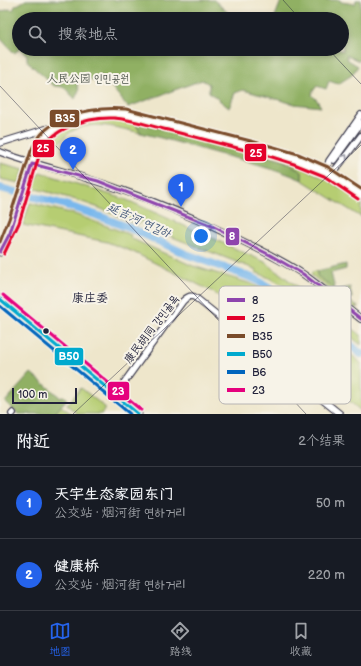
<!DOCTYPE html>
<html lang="zh">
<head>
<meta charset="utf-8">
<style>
	body { margin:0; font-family:"Balsamiq Sans","LXGW WenKai TC","Poor Story",sans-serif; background:#20242c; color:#f1f3f6 }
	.scale { position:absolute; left:12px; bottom:10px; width:65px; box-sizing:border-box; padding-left:4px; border:2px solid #22223b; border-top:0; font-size:11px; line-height:14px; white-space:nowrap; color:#22223b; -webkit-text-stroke:3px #f7f3e8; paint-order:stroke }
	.you { position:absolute; left:201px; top:236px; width:14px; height:14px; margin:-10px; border:3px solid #fff; border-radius:50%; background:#1a73e8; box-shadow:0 0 0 6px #1a73e833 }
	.badge { display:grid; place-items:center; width:26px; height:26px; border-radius:50%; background:#2563eb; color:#fff; font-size:13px; font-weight:700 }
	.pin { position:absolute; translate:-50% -33px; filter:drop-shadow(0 1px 2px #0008) }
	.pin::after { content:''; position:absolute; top:21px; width:14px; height:12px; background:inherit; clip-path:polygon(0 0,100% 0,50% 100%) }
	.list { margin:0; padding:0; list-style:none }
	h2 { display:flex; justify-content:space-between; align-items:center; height:52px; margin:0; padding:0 16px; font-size:17px }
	h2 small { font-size:13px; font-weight:400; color:#9ea1a6 }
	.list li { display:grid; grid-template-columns:26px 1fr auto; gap:12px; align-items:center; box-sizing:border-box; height:72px; padding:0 16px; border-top:1px solid #363941 }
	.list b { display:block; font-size:15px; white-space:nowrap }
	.list p { margin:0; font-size:13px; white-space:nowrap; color:#9ea1a6 }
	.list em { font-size:13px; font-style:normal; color:#9ea1a6 }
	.icon { flex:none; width:22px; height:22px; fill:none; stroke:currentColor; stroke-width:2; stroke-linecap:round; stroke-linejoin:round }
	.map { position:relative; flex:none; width:361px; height:414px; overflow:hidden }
	.search { position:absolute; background:#171b24; box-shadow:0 2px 6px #0003; left:12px; right:12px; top:12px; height:44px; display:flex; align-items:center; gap:10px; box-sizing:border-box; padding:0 14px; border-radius:22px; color:#9ea1a6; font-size:15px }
	.sheet { height:196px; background:#171b24 }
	nav { display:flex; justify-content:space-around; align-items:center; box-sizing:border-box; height:56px; border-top:1px solid #363941; background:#171b24; font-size:11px; color:#9ea1a6 }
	nav a { display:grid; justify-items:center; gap:2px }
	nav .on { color:#2563eb }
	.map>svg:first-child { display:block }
	.green { fill:#b6cd72; stroke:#6c7856 }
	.forest { fill:#90b064; stroke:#596950 }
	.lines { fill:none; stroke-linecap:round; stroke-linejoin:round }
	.river { stroke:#79b8ed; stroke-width:8 }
	.minor-casing { stroke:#413f51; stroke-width:8 }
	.major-casing { stroke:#413f51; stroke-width:9 }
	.minor { stroke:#fff; stroke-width:5.5 }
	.major { stroke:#fff; stroke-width:7 }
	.bus-1-casing { stroke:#f7f3e8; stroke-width:6 }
	.bus-2-casing { stroke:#f7f3e8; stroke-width:6 }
	.bus-3-casing { stroke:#f7f3e8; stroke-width:6 }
	.bus-4-casing { stroke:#f7f3e8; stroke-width:6 }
	.bus-5-casing { stroke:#f7f3e8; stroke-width:6 }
	.bus-6-casing { stroke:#f7f3e8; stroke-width:6 }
	.bus-1 { stroke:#8e44ad; stroke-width:3 }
	.bus-2 { stroke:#e4002b; stroke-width:3 }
	.bus-3 { stroke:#7a4b2a; stroke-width:3 }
	.bus-4 { stroke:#00a9ce; stroke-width:3 }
	.bus-5 { stroke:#0065bd; stroke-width:3 }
	.bus-6 { stroke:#e5007d; stroke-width:3 }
	.oneway { stroke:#9c9ca7 }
	.ticks { fill:none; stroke:#22223b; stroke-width:1; stroke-opacity:0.45 }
	.bus-dot { fill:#22223b; stroke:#f7f3e8; stroke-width:1.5 }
	.labels { text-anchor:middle; stroke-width:4; stroke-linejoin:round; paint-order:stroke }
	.park-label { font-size:11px; fill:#4e554c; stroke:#f7f3e8 }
	.street-label { font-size:11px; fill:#22223b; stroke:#f7f3e8 }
	.water-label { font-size:12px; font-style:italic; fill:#405679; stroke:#f7f3e8 }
	.neighbourhood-label { font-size:12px; fill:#22223b; stroke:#f7f3e8 }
	.key { fill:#f7f3e8; stroke:#b7b4b4; stroke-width:1 }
	.key-label { font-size:11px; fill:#22223b }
	.line-badge { stroke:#f7f3e8; stroke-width:1.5 }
	.badge-label { font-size:11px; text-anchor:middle; font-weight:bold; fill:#fff }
</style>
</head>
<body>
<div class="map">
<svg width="361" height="414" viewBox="0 0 361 414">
	<rect width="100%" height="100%" fill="#f7f3e8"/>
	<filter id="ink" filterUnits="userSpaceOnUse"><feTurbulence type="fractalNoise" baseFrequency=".025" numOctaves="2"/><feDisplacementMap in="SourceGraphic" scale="8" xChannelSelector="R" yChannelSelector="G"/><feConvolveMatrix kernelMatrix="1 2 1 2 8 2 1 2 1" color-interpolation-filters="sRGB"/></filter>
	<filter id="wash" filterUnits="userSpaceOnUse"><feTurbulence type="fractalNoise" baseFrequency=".012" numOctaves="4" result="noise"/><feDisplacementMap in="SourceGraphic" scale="16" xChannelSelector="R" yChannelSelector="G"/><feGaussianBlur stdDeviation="0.9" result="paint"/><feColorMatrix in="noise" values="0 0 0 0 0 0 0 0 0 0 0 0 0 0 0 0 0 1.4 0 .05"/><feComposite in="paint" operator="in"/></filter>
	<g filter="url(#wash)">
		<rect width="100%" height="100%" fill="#eee6cb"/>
		<path class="green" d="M115,118L136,122L137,127L141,133C118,128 88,118 68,134C61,140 55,148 49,154L44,151C47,146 51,140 55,136C69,123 97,119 115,118Z
			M282,160C312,171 335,182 361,202V217L302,180V172Z
			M0,163L24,169L19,183L0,179Z
			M40,172L127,200L265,262L361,335V345C329,319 294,286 255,272L257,270L172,237L141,221L138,225C104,208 68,196 31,188Z
			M30,203L74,214L131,235L130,238L193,266L252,284L301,312L361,363V411L274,338L231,304L211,291L131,251L107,242L23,225Z
			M317,271V276L335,289L333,292L311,275L312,272Z
			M338,290V292L358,307L355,308L336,293Z
			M81,388L106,408L101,414H78L67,405Z
			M61,406L72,414H54Z"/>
		<path class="forest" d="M26,0H214L235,19H19V49H337L343,51L342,43L345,34L342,32V19H274L281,1L278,0H340L341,2L355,4L356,0H361V59L359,61L346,55L348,60L358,66L352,75L338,84L329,81L326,89L317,86L313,91L312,95L317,100L321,107L294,104L243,90L235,93L229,108L209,92V84L202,80L128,107L110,85L108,79L99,75L97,82L85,77L76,81L79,90L75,99L64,87L54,86L30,64L27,60V55L20,49L14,53L0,38V12L9,9L13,10L15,6Z
			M136,122L282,160L302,172V180C273,167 245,161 215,153C190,146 166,139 141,133L137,126Z
			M346,264V269L331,273L335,289L317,276V271Z
			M350,287L352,298H348L338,291V290Z
			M31,373L61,398L63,396L67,399L54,414H18L5,402Z"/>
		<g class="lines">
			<path class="river" d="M0,188L62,204L96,215L137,231L186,254L255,279L305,309L323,322L361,354"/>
		</g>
	</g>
	<g filter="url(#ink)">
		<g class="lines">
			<defs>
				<path id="minor" d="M0,143L62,124
					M0,152C38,166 78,174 116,188C157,202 197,219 236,238C259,249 282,260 303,274C323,288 342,304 361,319
					M334,160L361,123
					M326,172L329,161L361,115
					M326,172L336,169L361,136
					M115,395L183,301C187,297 191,294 196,298L340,414
					M12,414L13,413"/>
				<path id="major" d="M0,252C16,226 20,195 31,166C33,161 34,156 36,151C44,136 60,124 76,119C92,113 108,112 125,114L273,152L296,159L326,172L361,195
					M0,299L138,414"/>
			</defs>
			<use href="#minor" class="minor-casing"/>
			<use href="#major" class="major-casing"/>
			<use href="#minor" class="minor"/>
			<use href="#major" class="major"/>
			<defs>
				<path id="bus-1" d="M32,164L98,181L212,226L270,255L303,274L361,319
					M0,252L10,233L32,164"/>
				<path id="bus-2" d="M4,254L19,223L39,156C49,128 87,117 114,118C132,119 150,126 168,130C202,139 237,148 272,157L294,164L324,176L358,199"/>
				<path id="bus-3" d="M0,242L9,219L31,151C45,115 92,106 126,109L274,147L298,154L328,167L361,189"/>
				<path id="bus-4" d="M0,299L138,414"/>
				<path id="bus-5" d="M0,306L130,414"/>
				<path id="bus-6" d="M3,295L141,410"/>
			</defs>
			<use href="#bus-1" class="bus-1-casing"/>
			<use href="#bus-2" class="bus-2-casing"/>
			<use href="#bus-3" class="bus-3-casing"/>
			<use href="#bus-4" class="bus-4-casing"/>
			<use href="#bus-5" class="bus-5-casing"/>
			<use href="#bus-6" class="bus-6-casing"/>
			<use href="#bus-1" class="bus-1"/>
			<use href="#bus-2" class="bus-2"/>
			<use href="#bus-3" class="bus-3"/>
			<use href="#bus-4" class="bus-4"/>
			<use href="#bus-5" class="bus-5"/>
			<use href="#bus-6" class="bus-6"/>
		</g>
		<defs><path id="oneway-chevron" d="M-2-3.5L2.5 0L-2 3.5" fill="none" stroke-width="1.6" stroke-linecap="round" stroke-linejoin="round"/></defs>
		<use class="oneway" href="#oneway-chevron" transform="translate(345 157) rotate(-53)"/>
	</g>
	<path class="ticks" d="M283,0L300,19M328,49L361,84M0,86L306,414M73,414L361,145"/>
	<circle class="bus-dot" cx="46" cy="331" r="3.5"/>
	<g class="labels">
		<g class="park-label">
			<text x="88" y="82">人民公园 인민공원</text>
		</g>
		<g class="street-label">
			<text transform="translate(151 329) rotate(-53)" y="4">康民胡同 강민골목</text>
		</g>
		<g class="water-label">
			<text transform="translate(139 220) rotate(24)" y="4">延吉河 연길하</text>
		</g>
		<g class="neighbourhood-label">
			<text x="90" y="302">康庄委</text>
		</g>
	</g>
	<rect x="219" y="286" width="132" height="118" rx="6" class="key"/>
	<rect x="227" y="298" width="18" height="4" fill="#8e44ad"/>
	<rect x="227" y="316" width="18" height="4" fill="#e4002b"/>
	<rect x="227" y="334" width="18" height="4" fill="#7a4b2a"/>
	<rect x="227" y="352" width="18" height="4" fill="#00a9ce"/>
	<rect x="227" y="370" width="18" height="4" fill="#0065bd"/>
	<rect x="227" y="388" width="18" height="4" fill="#e5007d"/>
	<g class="key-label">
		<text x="252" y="304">8</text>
		<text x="252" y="322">25</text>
		<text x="252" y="340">B35</text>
		<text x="252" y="358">B50</text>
		<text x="252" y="376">B6</text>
		<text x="252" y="394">23</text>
	</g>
	<g class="line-badge">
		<rect x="49" y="109" width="31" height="19" rx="4" fill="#7a4b2a"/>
		<rect x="32" y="139" width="23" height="19" rx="4" fill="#e4002b"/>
		<rect x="244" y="143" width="23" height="19" rx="4" fill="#e4002b"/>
		<rect x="225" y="227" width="15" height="19" rx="4" fill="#8e44ad"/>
		<rect x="54" y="347" width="30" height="19" rx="4" fill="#00a9ce"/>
		<rect x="107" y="381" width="23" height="20" rx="4" fill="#e5007d"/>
	</g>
	<g class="badge-label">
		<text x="65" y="122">B35</text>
		<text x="43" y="152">25</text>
		<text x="256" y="157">25</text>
		<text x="232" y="240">8</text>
		<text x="69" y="360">B50</text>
		<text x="118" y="395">23</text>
	</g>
</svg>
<div class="scale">100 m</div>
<div class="you"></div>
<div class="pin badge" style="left:181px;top:207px">1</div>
<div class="pin badge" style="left:73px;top:170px">2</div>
<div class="search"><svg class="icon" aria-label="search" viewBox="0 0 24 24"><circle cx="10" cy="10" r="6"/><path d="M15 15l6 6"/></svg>搜索地点</div>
</div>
<section class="sheet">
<h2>附近<small>2个结果</small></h2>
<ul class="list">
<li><span class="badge">1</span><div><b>天宇生态家园东门</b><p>公交站 · 烟河街 연하거리</p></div><em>50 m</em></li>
<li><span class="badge">2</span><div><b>健康桥</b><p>公交站 · 烟河街 연하거리</p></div><em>220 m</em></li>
</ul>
</section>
<nav>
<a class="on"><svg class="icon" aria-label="map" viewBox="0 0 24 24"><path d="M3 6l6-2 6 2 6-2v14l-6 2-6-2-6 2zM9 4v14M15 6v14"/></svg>地图</a>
<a><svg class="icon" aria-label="directions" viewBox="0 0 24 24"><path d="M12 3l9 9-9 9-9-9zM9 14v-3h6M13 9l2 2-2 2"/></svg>路线</a>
<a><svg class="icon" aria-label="saved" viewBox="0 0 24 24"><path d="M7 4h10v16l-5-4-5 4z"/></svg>收藏</a>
</nav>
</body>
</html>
